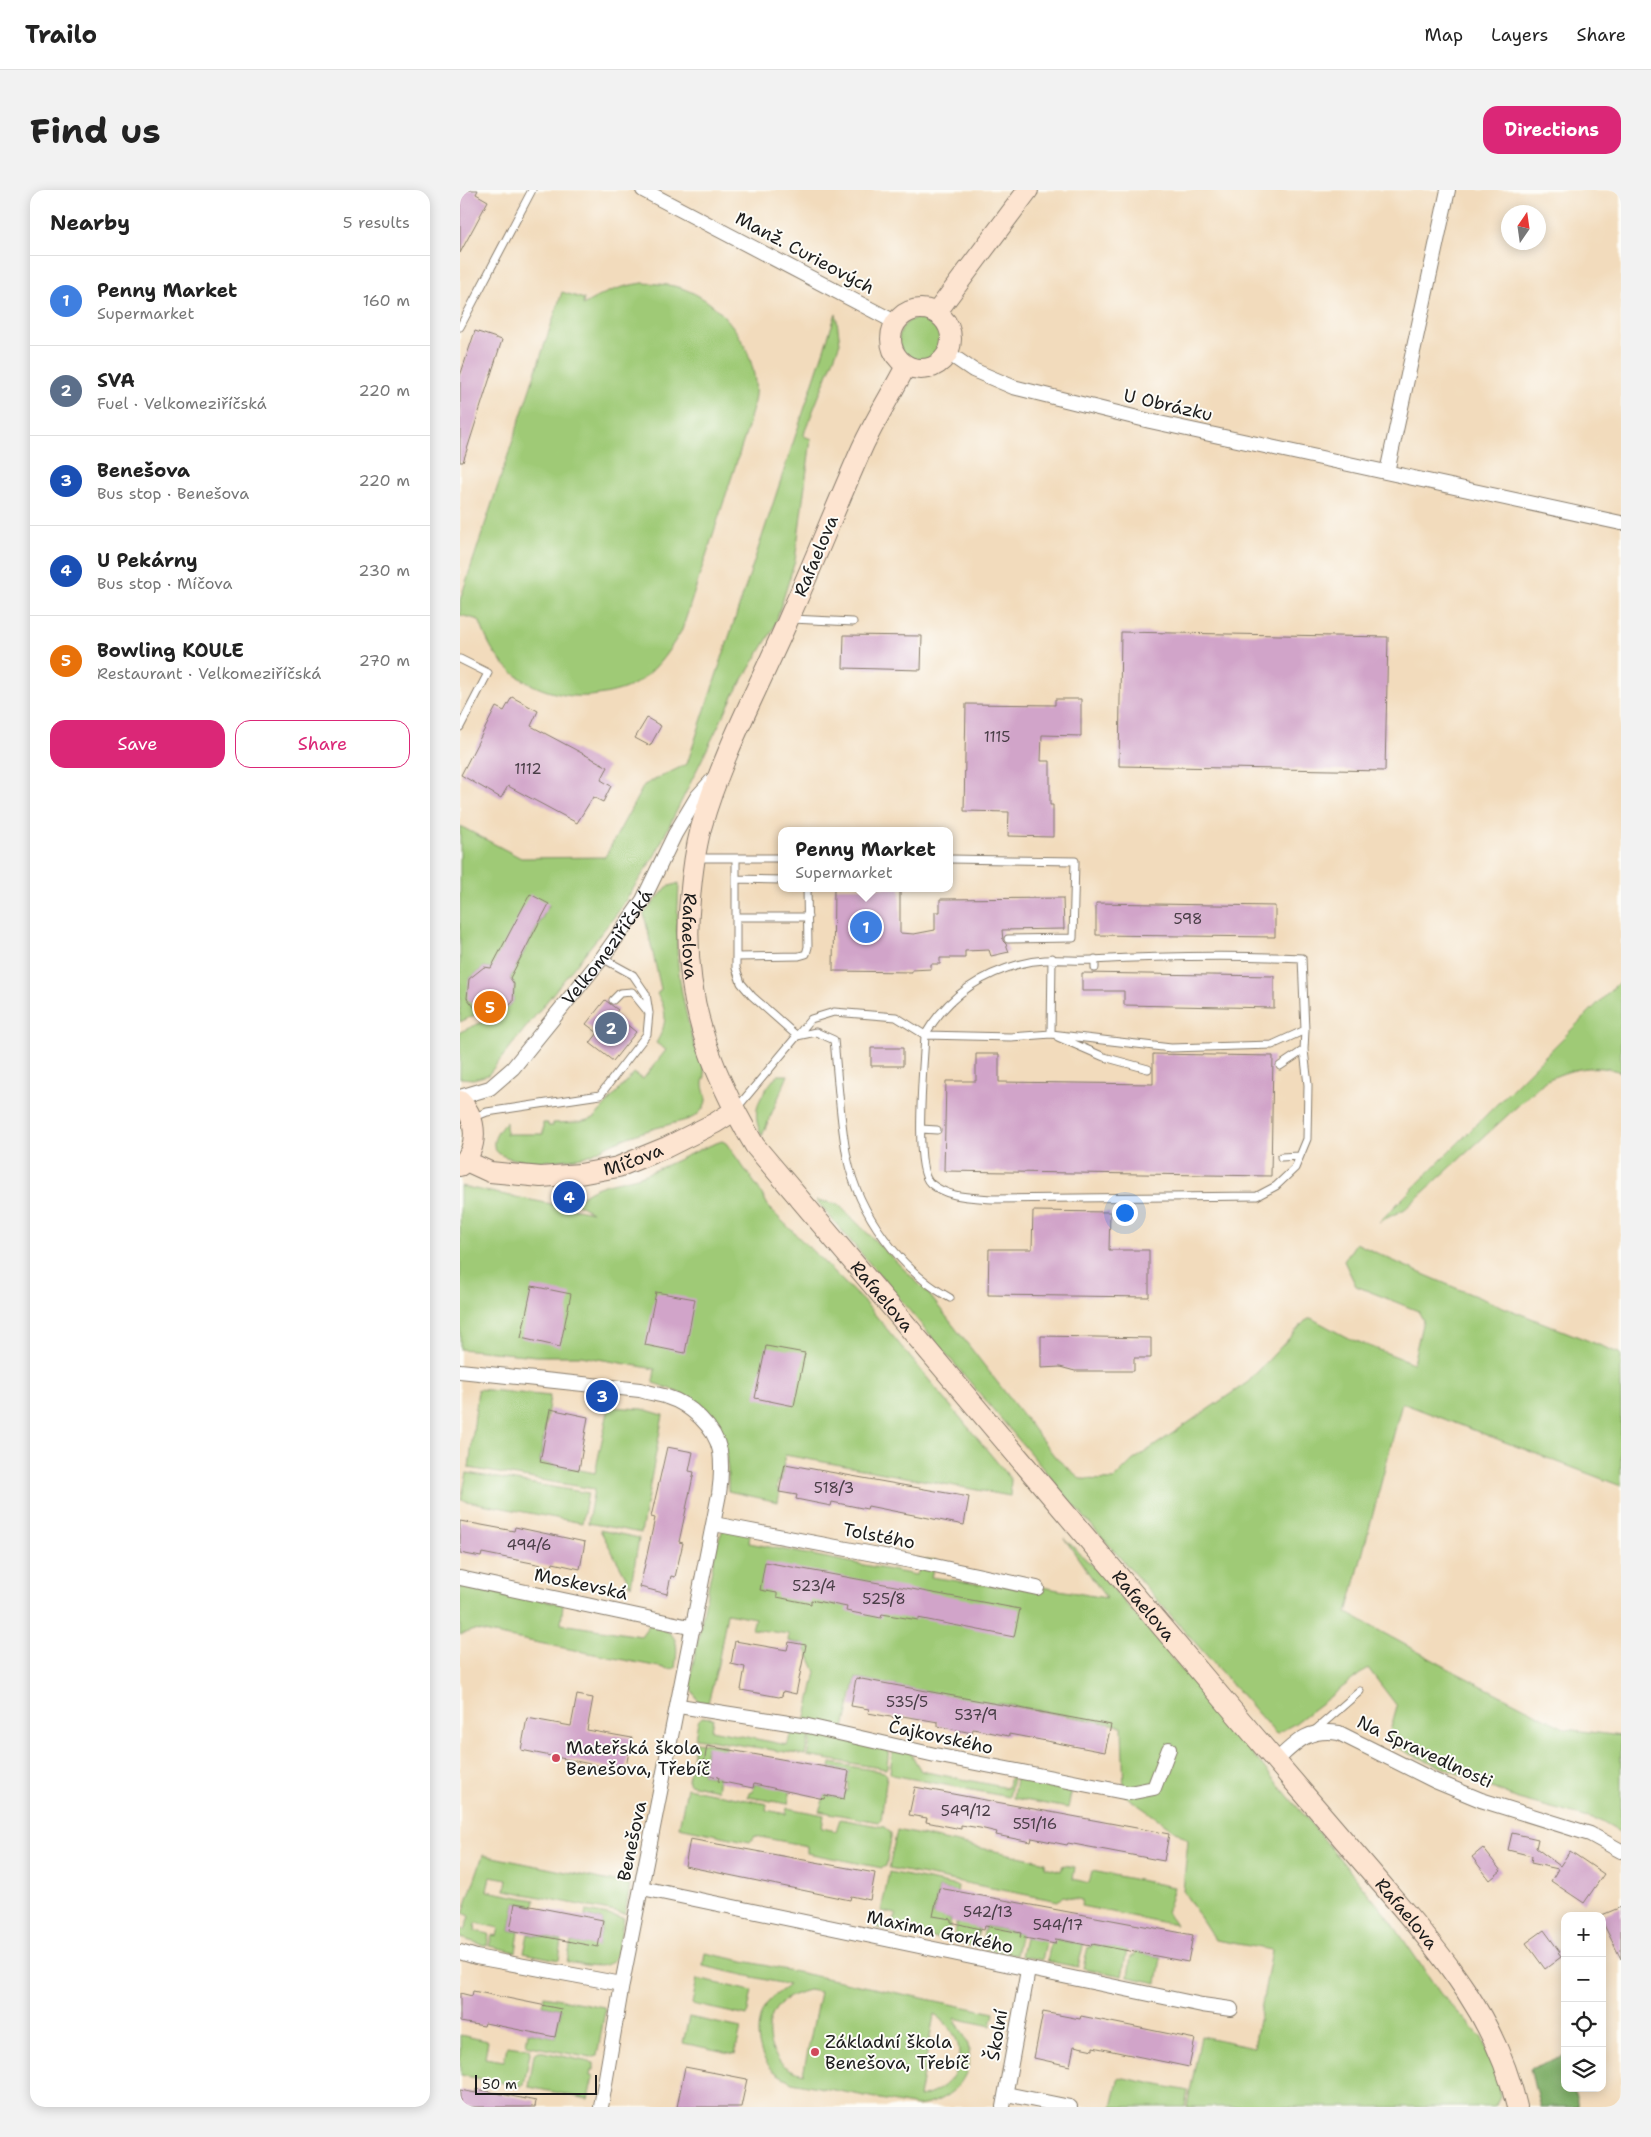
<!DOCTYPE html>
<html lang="en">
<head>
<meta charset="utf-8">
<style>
	body { margin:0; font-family:"Shantell Sans",sans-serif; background:#f2f2f2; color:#222 }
	.controls { position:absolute; right:15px; bottom:15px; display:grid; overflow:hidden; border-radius:10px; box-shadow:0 2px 12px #0003 }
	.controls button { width:45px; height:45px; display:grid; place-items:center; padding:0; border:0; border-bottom:1px solid #e0e0e0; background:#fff; color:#222; font:25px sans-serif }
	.compass { position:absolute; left:1041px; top:15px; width:45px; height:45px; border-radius:50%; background:#fff; box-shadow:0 2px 12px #0003; rotate:13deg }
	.scale { position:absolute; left:15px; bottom:12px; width:122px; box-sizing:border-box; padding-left:5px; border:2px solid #1c1c1c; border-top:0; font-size:14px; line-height:18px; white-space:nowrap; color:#1c1c1c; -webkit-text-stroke:4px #fdfcf7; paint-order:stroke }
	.you { position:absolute; left:664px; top:1022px; width:18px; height:18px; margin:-12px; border:4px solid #fff; border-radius:50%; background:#1a73e8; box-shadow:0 0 0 8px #1a73e833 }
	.badge { display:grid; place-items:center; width:32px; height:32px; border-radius:50%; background:#db2777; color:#fff; font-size:16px; font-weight:700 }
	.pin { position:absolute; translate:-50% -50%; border:2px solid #fff; box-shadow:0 1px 5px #0006 }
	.popup { position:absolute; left:318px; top:637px; width:175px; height:65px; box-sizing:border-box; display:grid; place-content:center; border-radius:10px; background:#fff; filter:drop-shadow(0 1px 4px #0005); font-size:16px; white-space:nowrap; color:#767676 }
	.popup b { font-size:19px; color:#222 }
	.popup::after { content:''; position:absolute; left:50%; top:100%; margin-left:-10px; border:10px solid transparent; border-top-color:#fff }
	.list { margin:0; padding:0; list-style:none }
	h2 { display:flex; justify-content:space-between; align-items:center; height:65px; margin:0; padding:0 20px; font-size:21px }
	h2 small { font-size:16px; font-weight:400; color:#767676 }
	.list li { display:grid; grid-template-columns:32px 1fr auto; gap:15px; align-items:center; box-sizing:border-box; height:90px; padding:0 20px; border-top:1px solid #e0e0e0 }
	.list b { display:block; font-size:19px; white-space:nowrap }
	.list p { margin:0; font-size:16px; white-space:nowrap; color:#767676 }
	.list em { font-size:16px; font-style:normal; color:#767676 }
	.actions { display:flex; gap:10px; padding:15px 20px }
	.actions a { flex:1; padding:11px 0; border:1px solid #db2777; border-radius:15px; text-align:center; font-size:18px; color:#db2777 }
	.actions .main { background:#db2777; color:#fff }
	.icon { flex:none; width:28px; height:28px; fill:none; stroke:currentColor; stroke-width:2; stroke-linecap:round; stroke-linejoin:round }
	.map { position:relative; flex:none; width:1161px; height:1917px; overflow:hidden; border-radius:15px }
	header { display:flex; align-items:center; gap:30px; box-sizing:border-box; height:70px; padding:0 25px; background:#fff; border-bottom:1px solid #e0e0e0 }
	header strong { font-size:24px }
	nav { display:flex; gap:28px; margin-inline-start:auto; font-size:18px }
	.intro { display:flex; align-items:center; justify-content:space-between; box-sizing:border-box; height:120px; padding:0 30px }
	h1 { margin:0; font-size:35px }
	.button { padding:12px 22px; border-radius:15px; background:#db2777; color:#fff; font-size:18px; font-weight:700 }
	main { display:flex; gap:30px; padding:0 30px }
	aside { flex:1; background:#fff; border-radius:15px; box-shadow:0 2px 12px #0003 }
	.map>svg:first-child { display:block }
	.green { fill:#9fca76; stroke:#5e7349; fill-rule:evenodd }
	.forest { fill:#7fae67; stroke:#4e6542 }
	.building { fill:#d1a4c9 }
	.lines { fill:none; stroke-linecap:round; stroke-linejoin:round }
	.lane-casing { stroke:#877c6c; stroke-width:9 }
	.street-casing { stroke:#877c6c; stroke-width:16 }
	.secondary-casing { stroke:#877c6c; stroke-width:22 }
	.lane { stroke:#fff; stroke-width:7 }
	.street { stroke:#fff; stroke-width:14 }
	.secondary { stroke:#fde4d0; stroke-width:20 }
	.poi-dot { fill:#d1495b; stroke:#fdfcf7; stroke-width:2 }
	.labels { text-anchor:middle; stroke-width:4; stroke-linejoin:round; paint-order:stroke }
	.number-label { font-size:15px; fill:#493e47 }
	.street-label { font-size:18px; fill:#1c1c1c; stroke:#fdfcf7 }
	.poi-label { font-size:18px; fill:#1c1c1c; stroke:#fdfcf7; text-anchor:start }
</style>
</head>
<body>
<header>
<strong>Trailo</strong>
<nav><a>Map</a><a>Layers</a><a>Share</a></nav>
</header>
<div class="intro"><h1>Find us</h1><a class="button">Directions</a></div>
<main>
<aside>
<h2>Nearby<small>5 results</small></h2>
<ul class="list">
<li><span class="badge" style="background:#3f7fe0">1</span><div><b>Penny Market</b><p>Supermarket</p></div><em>160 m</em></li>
<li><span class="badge" style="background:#5c6f8a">2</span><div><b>SVA</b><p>Fuel · Velkomeziříčská</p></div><em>220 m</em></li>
<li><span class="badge" style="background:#1a4fb4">3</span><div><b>Benešova</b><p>Bus stop · Benešova</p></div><em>220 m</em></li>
<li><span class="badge" style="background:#1a4fb4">4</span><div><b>U Pekárny</b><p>Bus stop · Míčova</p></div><em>230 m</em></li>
<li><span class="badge" style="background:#e8710a">5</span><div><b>Bowling KOULE</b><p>Restaurant · Velkomeziříčská</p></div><em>270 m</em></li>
</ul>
<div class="actions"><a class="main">Save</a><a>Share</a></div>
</aside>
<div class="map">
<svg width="1161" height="1917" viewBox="0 0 1161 1917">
	<rect width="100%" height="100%" fill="#fdfcf7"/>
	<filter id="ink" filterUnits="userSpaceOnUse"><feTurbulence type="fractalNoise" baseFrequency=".02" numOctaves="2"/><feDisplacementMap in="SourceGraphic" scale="10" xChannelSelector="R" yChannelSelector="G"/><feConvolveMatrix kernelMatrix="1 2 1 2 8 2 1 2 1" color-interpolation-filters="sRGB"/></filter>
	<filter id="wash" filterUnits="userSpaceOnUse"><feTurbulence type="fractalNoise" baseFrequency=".0096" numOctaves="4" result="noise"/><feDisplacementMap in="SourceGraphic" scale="20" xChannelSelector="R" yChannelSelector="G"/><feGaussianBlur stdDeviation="1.12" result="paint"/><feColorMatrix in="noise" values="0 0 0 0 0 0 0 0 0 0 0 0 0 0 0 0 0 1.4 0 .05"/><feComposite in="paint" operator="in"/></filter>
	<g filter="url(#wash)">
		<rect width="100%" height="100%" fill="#f2dbbc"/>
		<path class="green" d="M183,93C197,94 211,94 224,99C262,113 291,152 295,192C297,207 291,223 288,237L222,440C210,459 199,477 181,490C169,499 152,503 138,505C100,511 59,496 36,465C28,454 24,442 19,430L0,425V410L102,102L124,109L123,115C143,103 160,96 183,93Z
			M376,123L380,153L345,241L344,246L351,249L335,371L314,438L274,504L195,665L158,722L28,885L13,889L0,888V842L38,825L53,812L54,794L50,788L89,715L31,778L24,777L9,789L19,823L0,832V636L61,668L145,667L184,595L227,574Z
			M439 149a21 21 0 1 1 42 0a21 21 0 1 1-42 0Z
			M219,693C218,723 215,753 219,783C222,808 228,833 235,857C238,865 245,877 245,885C245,888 243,890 243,893C243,905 251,908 241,921C234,930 221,931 211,934C191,939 172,945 153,953C143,957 133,965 122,967C97,972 0,981 46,932V944H83V933H88V936H93V933L120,932L134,928L174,883L183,889L206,860L196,853C206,836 209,822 197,804L201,799L184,724L207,697Z
			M1161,790V882C1133,873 1110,879 1085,891L945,1019L919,1032Z
			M317,885H328L302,946C289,920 301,905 317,885Z
			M262,951L266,953L299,999L310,1019L407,1115L551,1289L550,1306L325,1265L321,1291H318L317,1299L320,1300L318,1312L268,1301C270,1240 252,1211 193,1193L195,1179L121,1166H77L0,1159V996L132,1022L115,1013C131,993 160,993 183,985C210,975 235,960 262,951Z
			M356,1010L378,1014L468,1103L596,1268L621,1289L653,1290L672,1271L788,1192L845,1131L851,1128L886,1147L953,1173L963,1130L958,1121L896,1096L884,1071L896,1053C982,1096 1072,1127 1161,1164V1296L942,1213L887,1423L995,1482L1106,1539L1161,1546V1643L1140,1631L1058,1609L946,1562L927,1552L937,1516L908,1478L834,1534L816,1544L624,1327Z
			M18,1199L90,1206L80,1272L135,1283L149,1217L183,1219L203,1225L181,1343L128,1333L134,1299L9,1278Z
			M7,1283L128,1303L122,1333L1,1310Z
			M291,1335L289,1353L456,1385L466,1369L476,1370L471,1387L538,1397L540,1390L646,1408L604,1348L640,1383L844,1625L930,1730L980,1803L1022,1848L1039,1893L1040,1907L1035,1917H727L741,1846L794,1857L812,1760L755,1750L723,1701L728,1650L664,1605L662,1536L537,1513L536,1515L396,1488L384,1538L345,1531L356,1482L344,1455L328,1451L329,1444L292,1439L295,1428L267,1423L258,1474L248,1513L238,1511L229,1495L257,1353L263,1340Z
			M140,1340L179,1348L171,1396Z
			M0,1395L103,1414L101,1434L181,1446L189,1435C218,1442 219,1450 215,1478L209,1479L14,1440L0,1445Z
			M242,1527L253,1528L251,1540L327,1555L332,1541L337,1539L350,1542L345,1565L235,1548L238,1531Z
			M352,1542L429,1558L427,1577L426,1579L347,1566Z
			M235,1552L266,1556V1560L247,1557L242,1584L259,1587L257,1600L229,1594L228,1590Z
			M433,1558L450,1562L461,1581L548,1598L549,1590L554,1584L549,1607L432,1585L430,1582Z
			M371,1573L424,1582L427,1585L421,1630L418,1632L359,1621L365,1605L383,1609L385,1601H388L389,1593L387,1592L389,1581L370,1578Z
			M557,1583L613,1594L608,1618L553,1608Z
			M294,1594L331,1599L328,1614L288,1607L289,1603L293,1601Z
			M227,1598L307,1614L306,1620L326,1624L327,1618L364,1625L362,1638L376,1641L380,1629L424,1637L431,1643V1648L426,1676L422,1678L347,1663V1656L295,1646L290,1652L219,1637Z
			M437,1640L586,1672L585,1677L601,1681L603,1675L615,1677L613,1689L629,1693L632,1681L714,1697L707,1723L716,1735L621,1716L622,1710L603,1706L598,1711L429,1678Z
			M23,1665L170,1695L165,1724L45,1700L47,1689L30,1686L27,1701L75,1710L74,1716L55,1713L50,1740L59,1742L56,1762L29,1756L32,1745L37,1746L39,1738L16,1733L15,1741L29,1744L27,1756L0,1748V1739L5,1740L10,1726L3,1723Z
			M429,1682L498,1696L497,1702L479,1698L473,1725L491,1729L488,1751L418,1738V1735L433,1738L436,1724L421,1721Z
			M126,1721L164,1728C154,1777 160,1781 107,1772L111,1752L138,1756L143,1730L125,1726Z
			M500,1731L519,1739L516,1757L493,1752L496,1734H499Z
			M525,1736L561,1743L556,1765L521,1758Z
			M68,1744L102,1751L99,1770L64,1763Z
			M565,1748H587L582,1770L561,1766Z
			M596,1749L613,1753L614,1750L624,1752L618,1777L587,1771L591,1753Z
			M632,1754L667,1760L662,1786L623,1778L628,1757H631Z
			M675,1762L701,1767L697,1793L668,1787L671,1766H674Z
			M245,1763L534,1823L531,1836L494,1828C499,1837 505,1845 508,1855C516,1889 487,1913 457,1916L332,1892C327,1889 320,1886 315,1882C296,1867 293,1834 306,1815C312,1806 322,1801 329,1795L243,1776ZM348,1800L360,1802L343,1884C337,1882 330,1880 325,1876C306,1861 303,1831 320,1814C327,1806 338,1803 348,1800ZM474,1825C514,1848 504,1899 459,1907Z
			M237,1789L292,1801L287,1826L232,1814Z
			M84,1806L144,1817L145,1821L137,1866L131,1868L66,1855L68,1842L95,1847L101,1819L83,1815Z
			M229,1827L281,1838L275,1864L223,1853Z
			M0,1845L28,1851L25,1868L44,1871L47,1856L69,1859L70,1863L64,1894L60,1896L0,1885Z
			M79,1861L134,1873V1880H131L130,1886L133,1887L128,1909L69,1897L74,1864Z
			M659,1887L728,1901L725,1917H652Z"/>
		<path class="forest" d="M1105,1865V1898H1114L1118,1917H1080L1070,1879Z"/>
		<g id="blocks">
			<path class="building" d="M0,0H18L16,4L28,11L0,63Z
				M15,141L42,150L3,272H0V186Z
				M661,442L928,447L925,581L659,576Z
				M384,445L462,446L461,480L383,478Z
				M52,507L78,521L71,536L148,577L141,590L151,596L143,612L133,607L117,633L48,596L41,608L1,585L36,517L44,521Z
				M595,509H621V546L582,545L581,571H590V615H593V647L548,646L549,622L504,621L506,514L595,515Z
				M187,528L201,536L190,556L175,548Z
				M374,698H440V743L454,744L475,740V722H480V709L603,708L604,739L542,740L543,751L546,754L549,762L531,766L529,760L505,761V768H480V774H471V779L452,780V782L373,781Z
				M70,704L89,714L50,788L54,794L53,812L38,825L19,823L7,808L9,789L24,777L31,778Z
				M636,713L815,716V747L636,745Z
				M622,783L814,786V818L664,815V801H622Z
				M145,810L158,820L154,824L176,842L153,871L130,853L138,843L126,834Z
				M411,858H443V876H411Z
				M516,864H539V892L693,894V864L813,866L811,986L484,981L486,891H516Z
				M573,1021L650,1022L649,1060H689V1107L528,1105L529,1059H572Z
				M72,1096L111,1104L100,1157L61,1148Z
				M196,1102L235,1109L225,1163L185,1155Z
				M581,1146L691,1148V1168H674V1181H615L600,1177L581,1178Z
				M306,1156L345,1163L334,1216L295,1208Z
				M90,1219L128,1227L119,1280L80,1272Z
				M207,1257L233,1262L229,1281L234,1282L219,1352L223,1353L215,1387L211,1386L207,1404L180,1397L195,1328L191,1327Z
				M325,1274L509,1307L504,1335L408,1316L407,1319L372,1312L371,1316L336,1309L337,1305L319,1302Z
				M0,1331L54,1341L55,1337L125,1352L120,1379L93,1373L92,1377L22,1363L21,1367L0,1363Z
				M305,1372L560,1419L554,1447L458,1428V1430L422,1424L421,1428L386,1421L387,1417L351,1410V1414L317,1407V1403L300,1400Z
				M275,1451L327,1460L329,1452L346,1455L336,1504L323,1501L322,1506L319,1507L281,1500L285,1477L271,1474Z
				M396,1488L651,1535L645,1562L549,1544V1546L513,1539L512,1543L478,1536V1532L461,1529L442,1526V1529L408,1523L409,1519L391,1516Z
				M117,1505L133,1508L127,1540L172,1548L165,1581L61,1560L67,1528L111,1536Z
				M247,1556L389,1581L384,1609L365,1605L364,1609L294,1594L293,1598L258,1591L259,1587L242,1584Z
				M455,1597L709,1644L704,1671L608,1653L607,1655L572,1648L571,1652L536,1645L537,1642L520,1638L501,1635V1639L466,1632L467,1628L449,1625Z
				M1052,1643L1078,1649L1076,1658L1100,1676L1110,1661L1144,1684L1124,1713L1091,1691L1098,1679L1071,1673L1072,1666L1048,1660Z
				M230,1649L415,1683L410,1710L391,1706L390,1710L225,1676Z
				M1023,1658L1041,1681L1030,1690L1012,1667Z
				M479,1698L733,1745L728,1772L632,1754L631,1756L596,1749L595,1754L560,1747L561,1743L525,1736L524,1740L491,1732V1729L473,1726Z
				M55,1713L143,1730L138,1757L50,1740Z
				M1161,1717V1769L1142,1731V1725Z
				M1084,1740L1100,1762L1098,1763L1101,1767L1085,1779L1066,1753Z
				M13,1801L101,1819L95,1847L25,1833L24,1836L0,1832V1803L12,1806Z
				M583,1822L620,1829L621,1826L631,1828L735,1849L729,1877L633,1857V1860L614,1856L610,1876L574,1868Z
				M225,1877L287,1889L281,1917H217Z
				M16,1899L76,1911L75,1917H0V1900L16,1903Z"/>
		</g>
	</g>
	<g filter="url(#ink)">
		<use href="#blocks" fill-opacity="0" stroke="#877c6c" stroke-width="1"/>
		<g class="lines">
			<defs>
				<path id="lane" d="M0,137L72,0
					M332,429L393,432
					M0,469L28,483L0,537
					M237,668H322
					M276,668V778L281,793L292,806L337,846L351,829L374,822L436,827L465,845C464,871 453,978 470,993C488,1008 510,1007 532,1009L797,1006L816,996L835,978L847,949L848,895L844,860L845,840L842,768C772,765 702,766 632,770C607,771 585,767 560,774C519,785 486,809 465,845L551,847L591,844L592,768
					M490,669L615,671L613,748L548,749
					M276,689L322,690
					M276,727H348
					M276,767L339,766L346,764L348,757L347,698
					M635,769V778
					M153,810L160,803L172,802L189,823
					M591,844L711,858L812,855L845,840
					M598,847L644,867L688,879
					M820,876L844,860
					M276,919L337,846L356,842L374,850C378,888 380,931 387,967C398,1023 441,1081 490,1108
					M12,928L27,922L140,905L187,844L189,823L186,804L173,785L142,768
					M461,939L477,940
					M821,967L839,966
					M853,1542L900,1501"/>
				<g id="street">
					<path d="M183,0L435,132"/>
					<path d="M488,163L513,180L553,197L690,231L1161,333"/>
					<path d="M927,282L988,0"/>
					<path id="s1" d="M0,907L30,898L53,878L142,768L183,710L215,644L237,607L255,587"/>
					<path d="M0,1181L180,1200C189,1203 198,1204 207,1207C230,1214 255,1237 260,1261C262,1276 261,1290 259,1304L162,1794L141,1917"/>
					<path d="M254,1334L456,1372L577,1398"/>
					<path d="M0,1388L234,1438"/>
					<path d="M219,1516L348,1536L475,1565L669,1603L694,1598L709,1559"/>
					<path d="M815,1572C836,1552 848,1538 879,1543L975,1591L1021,1610L1130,1644L1161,1661"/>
					<path d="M182,1698L742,1815L771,1819"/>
					<path d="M0,1762L16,1767L162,1794"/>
					<path d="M546,1904L610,1917"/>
					<path d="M543,1917L568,1780"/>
				</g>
				<g id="secondary">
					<circle cx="461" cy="149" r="30"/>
					<path d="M476,123L568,0"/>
					<path id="s2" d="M446,176C432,203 415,230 402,258C377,314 354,372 329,428C299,497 261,566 241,638C235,661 232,685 230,709C221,803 248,877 295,956C456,1147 617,1338 779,1528C823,1580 868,1631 912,1683C974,1756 1035,1821 1057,1917"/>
					<path d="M0,911C18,929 19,958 0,976"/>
					<path id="s3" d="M6,971L30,982L81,987L120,984L158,977L207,957L255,933L274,921"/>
				</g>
			</defs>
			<use href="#lane" class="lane-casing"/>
			<use href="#street" class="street-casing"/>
			<use href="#secondary" class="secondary-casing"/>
			<use href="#lane" class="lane"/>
			<use href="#street" class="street"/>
			<use href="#secondary" class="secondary"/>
		</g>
	</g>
	<g class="poi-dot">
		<circle cx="96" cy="1568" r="5"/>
		<circle cx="355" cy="1862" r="5"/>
	</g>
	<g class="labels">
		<g class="number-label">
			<text x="537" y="552">1115</text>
			<text x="68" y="584">1112</text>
			<text x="728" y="734">598</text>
			<text x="374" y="1303">518/3</text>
			<text x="69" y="1360">494/6</text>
			<text x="354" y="1401">523/4</text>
			<text x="424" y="1414">525/8</text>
			<text x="447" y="1517">535/5</text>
			<text x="516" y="1530">537/9</text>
			<text x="506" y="1626">549/12</text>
			<text x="575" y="1639">551/16</text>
			<text x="528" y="1727">542/13</text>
			<text x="598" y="1740">544/17</text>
		</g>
		<g class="street-label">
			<text transform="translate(345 63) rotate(28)" y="6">Manž. Curieových</text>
			<text transform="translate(708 215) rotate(13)" y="6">U Obrázku</text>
			<text transform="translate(356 366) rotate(-67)" y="6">Rafaelova</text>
			<text dy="6" stroke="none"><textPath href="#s2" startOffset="615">Rafaelova</textPath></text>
			<text dy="6" stroke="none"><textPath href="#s1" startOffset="215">Velkomeziříčská</textPath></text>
			<text dy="6" stroke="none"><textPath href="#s3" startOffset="172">Míčova</textPath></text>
			<text dy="6" stroke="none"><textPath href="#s2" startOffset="1035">Rafaelova</textPath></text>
			<text transform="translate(419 1346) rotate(11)" y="6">Tolstého</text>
			<text transform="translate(121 1394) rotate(12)" y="6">Moskevská</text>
			<text dy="6" stroke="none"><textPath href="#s2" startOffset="1440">Rafaelova</textPath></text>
			<text transform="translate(481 1547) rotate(12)" y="6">Čajkovského</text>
			<text transform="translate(965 1562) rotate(25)" y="6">Na Spravedlnosti</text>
			<text transform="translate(172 1651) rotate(-78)" y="6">Benešova</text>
			<text dy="6" stroke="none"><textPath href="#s2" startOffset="1845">Rafaelova</textPath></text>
			<text transform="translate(480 1742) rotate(12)" y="6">Maxima Gorkého</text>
			<text transform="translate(537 1845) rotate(-80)" y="6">Školní</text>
		</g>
		<g class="poi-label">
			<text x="106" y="1564">Mateřská škola<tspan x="106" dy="21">Benešova, Třebíč</tspan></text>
			<text x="365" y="1858">Základní škola<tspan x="365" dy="21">Benešova, Třebíč</tspan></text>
		</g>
	</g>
</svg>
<div class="controls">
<button>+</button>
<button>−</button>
<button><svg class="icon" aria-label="locate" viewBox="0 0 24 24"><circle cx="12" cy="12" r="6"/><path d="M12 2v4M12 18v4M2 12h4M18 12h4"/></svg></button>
<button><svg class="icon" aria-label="layers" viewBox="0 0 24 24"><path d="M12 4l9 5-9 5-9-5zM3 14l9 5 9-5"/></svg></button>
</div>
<svg class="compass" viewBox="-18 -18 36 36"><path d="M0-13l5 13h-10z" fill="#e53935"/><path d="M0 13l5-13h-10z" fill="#767676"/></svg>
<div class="scale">50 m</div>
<div class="you"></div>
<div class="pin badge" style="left:406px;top:737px;background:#3f7fe0">1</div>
<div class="popup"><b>Penny Market</b>Supermarket</div>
<div class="pin badge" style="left:151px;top:838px;background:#5c6f8a">2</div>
<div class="pin badge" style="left:142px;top:1206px;background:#1a4fb4">3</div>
<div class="pin badge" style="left:109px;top:1007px;background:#1a4fb4">4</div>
<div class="pin badge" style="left:30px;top:817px;background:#e8710a">5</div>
</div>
</main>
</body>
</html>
